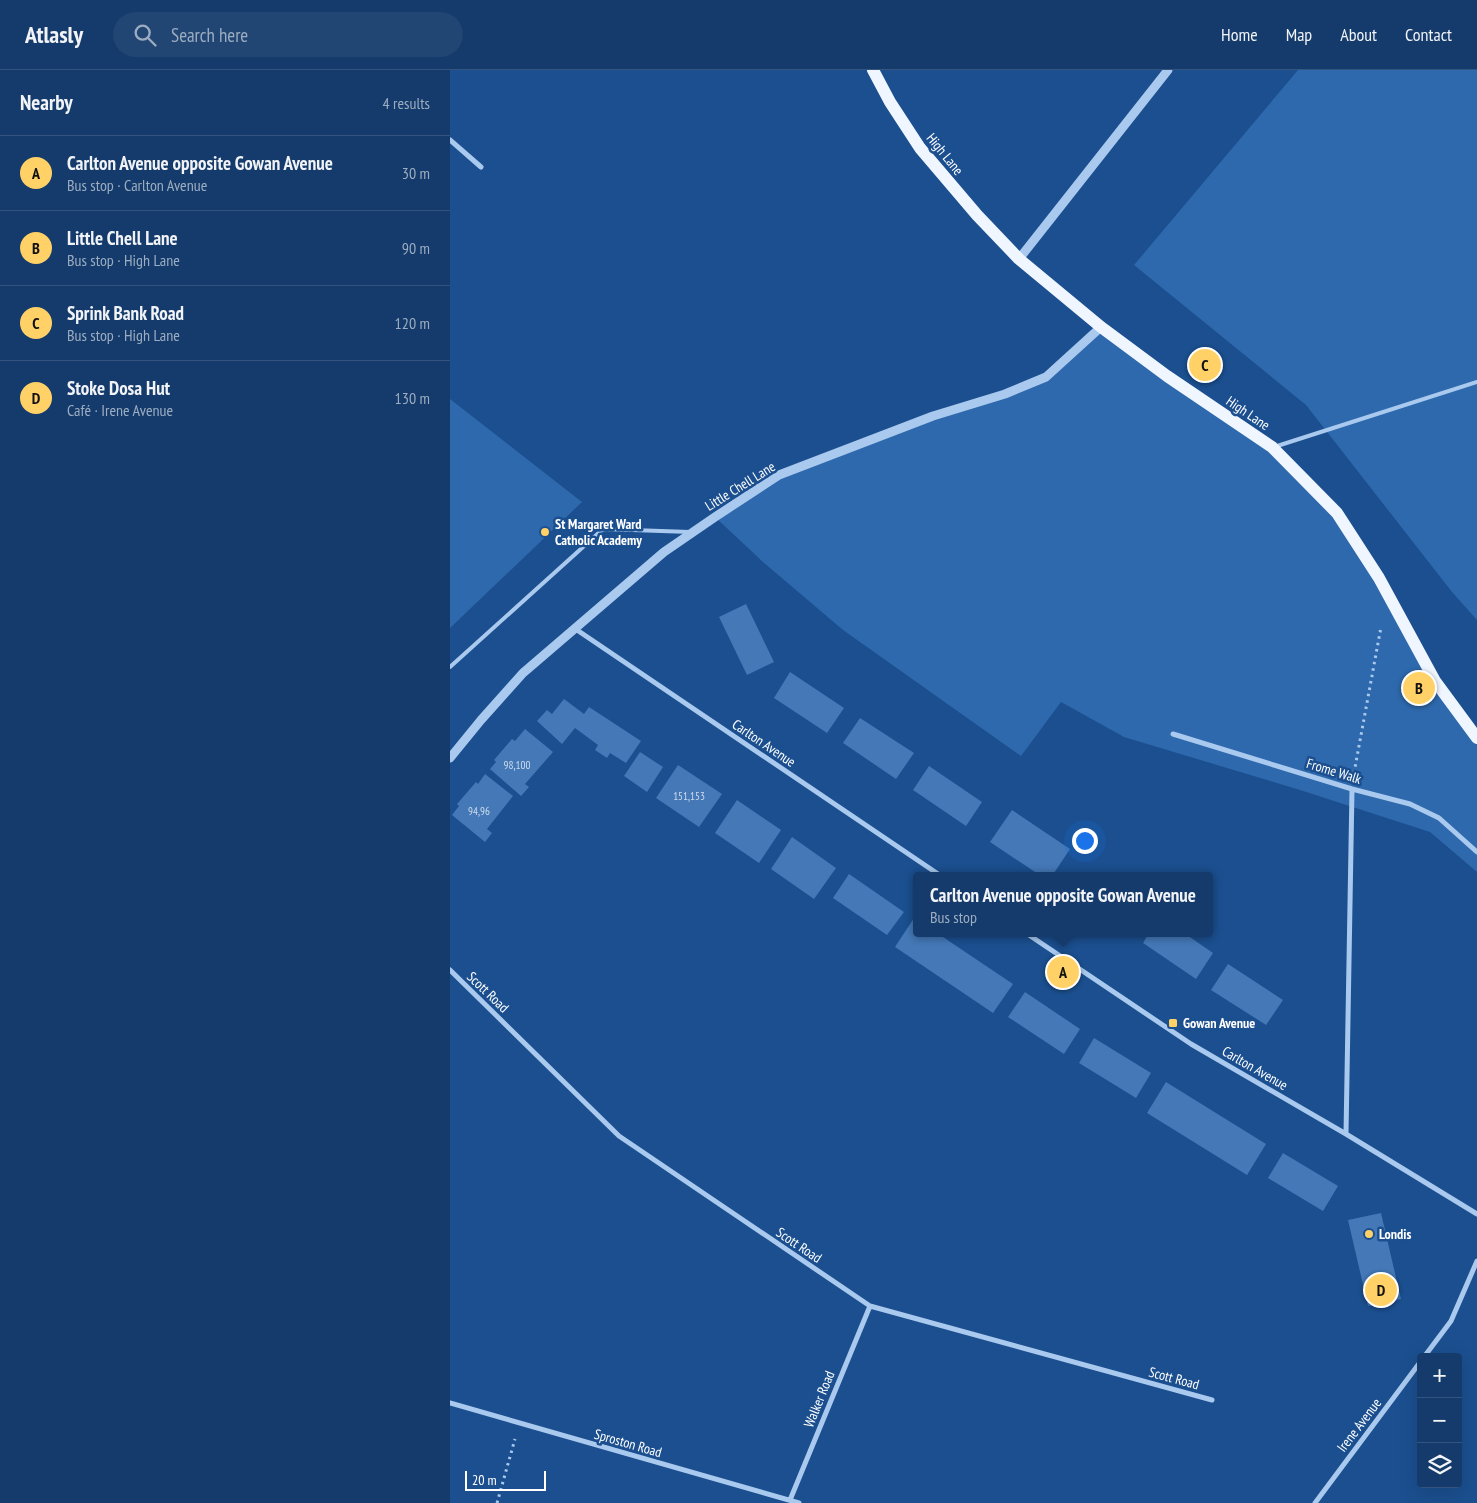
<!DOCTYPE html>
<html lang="en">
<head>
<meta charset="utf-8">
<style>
	body { margin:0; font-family:"PT Sans Narrow",sans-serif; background:#214673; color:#f1f3f6 }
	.controls { position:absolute; right:15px; bottom:15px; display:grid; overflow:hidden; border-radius:5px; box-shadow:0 5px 20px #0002 }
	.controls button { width:45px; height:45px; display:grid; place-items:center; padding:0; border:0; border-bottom:1px solid #33557e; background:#143b6b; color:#f1f3f6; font:25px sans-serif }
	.scale { position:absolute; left:15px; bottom:12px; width:81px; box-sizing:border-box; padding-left:5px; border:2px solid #fff; border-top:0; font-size:14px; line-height:18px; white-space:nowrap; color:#fff; -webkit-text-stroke:4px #1b4f8f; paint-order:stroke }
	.you { position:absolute; left:634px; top:770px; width:18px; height:18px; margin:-12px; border:4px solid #fff; border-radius:50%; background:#1a73e8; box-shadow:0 0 0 8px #1a73e833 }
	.badge { display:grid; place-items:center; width:32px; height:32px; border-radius:50%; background:#ffd166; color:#111; font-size:16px; font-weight:700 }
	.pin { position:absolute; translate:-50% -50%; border:2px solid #fff; box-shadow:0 1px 5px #0006 }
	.popup { position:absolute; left:463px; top:802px; width:300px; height:65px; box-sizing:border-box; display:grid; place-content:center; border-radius:5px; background:#143b6b; filter:drop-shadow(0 1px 4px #0005); font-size:16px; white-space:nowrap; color:#9dadc1 }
	.popup b { font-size:19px; color:#f1f3f6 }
	.popup::after { content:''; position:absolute; left:50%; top:100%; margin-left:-10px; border:10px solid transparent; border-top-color:#143b6b }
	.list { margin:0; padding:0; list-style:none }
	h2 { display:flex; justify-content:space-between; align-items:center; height:65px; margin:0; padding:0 20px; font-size:21px }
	h2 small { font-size:16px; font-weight:400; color:#9dadc1 }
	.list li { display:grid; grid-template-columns:32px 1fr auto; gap:15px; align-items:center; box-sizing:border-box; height:75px; padding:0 20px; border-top:1px solid #33557e }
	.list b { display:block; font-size:19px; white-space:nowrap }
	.list p { margin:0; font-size:16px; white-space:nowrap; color:#9dadc1 }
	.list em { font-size:16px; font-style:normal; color:#9dadc1 }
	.icon { flex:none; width:28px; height:28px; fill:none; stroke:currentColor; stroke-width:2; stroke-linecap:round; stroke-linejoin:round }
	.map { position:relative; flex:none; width:1027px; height:1433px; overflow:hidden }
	header { display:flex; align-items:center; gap:30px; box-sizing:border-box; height:70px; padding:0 25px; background:#143b6b; border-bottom:1px solid #33557e }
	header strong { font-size:24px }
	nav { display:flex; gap:28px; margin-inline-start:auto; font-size:18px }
	.search { width:350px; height:45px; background:#214673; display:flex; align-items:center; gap:12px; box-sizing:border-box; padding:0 18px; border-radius:28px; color:#9dadc1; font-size:19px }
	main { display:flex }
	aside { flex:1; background:#143b6b }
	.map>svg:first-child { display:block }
	.green { fill:#2e69ad }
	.building { fill:#4478b7 }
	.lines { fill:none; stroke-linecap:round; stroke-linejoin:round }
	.path { stroke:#a9c9ee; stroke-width:3; stroke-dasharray:2.5 4; stroke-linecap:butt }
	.service { stroke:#a9c9ee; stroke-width:4 }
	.minor { stroke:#a9c9ee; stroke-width:5 }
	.tertiary { stroke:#a9c9ee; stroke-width:9 }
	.primary { stroke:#f0f6ff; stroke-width:12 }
	.poi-dot { fill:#ffd166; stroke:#1b4f8f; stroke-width:2 }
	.labels { text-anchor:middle; stroke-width:5; stroke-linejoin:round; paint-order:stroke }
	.number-label { font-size:11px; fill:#d0dded }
	.street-label { font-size:14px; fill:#fff; stroke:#1b4f8f }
	.poi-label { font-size:14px; font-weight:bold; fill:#fff; stroke:#1b4f8f; text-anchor:start }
</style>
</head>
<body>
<header>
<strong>Atlasly</strong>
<div class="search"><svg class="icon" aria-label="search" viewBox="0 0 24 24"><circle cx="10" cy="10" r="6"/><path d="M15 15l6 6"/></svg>Search here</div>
<nav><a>Home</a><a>Map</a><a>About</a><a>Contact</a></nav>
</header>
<main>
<aside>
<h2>Nearby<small>4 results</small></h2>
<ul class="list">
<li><span class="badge">A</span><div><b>Carlton Avenue opposite Gowan Avenue</b><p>Bus stop · Carlton Avenue</p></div><em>30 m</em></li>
<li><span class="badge">B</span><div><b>Little Chell Lane</b><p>Bus stop · High Lane</p></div><em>90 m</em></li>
<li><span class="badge">C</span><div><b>Sprink Bank Road</b><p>Bus stop · High Lane</p></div><em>120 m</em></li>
<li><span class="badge">D</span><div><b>Stoke Dosa Hut</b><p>Café · Irene Avenue</p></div><em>130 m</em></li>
</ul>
</aside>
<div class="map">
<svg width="1027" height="1433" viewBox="0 0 1027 1433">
	<rect width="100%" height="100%" fill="#1b4f8f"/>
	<path class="green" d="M848,0H1027V550L1002,522L856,335L684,195Z
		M651,257L822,377L887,443L985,611L1027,664V802L980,762L850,720L674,667L611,632L571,686L393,560L313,492L265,447L329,405L596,307Z
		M0,329L132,432L0,558Z"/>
	<path class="building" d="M296,534L324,592L297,605L269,547Z
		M340,602L394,638L377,663L324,628Z
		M114,629L134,644L139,637L191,671L176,693L160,683L157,688L145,680L148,675L125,658L112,674L87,651L97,640L102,644Z
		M410,648L464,683L446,709L393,673Z
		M75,659L103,682L75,714L79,717L71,726L40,699L46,692L44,690L62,669L65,671Z
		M190,682L213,697L197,722L174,706Z
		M228,695L272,724L249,757L206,728Z
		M479,696L532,732L516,756L463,720Z
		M35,704L63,726L37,759L42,763L35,772L2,745L9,736L7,734L26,712L28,714Z
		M287,730L331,760L309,793L265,763Z
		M562,740L620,779L602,806H591L540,772Z
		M342,767L386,798L364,829L321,799Z
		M399,804L454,842L437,865L383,828Z
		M464,848L467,850V863H487L563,914L543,943L445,877Z
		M699,863H734L763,883L746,909L693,873Z
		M778,894L833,930L816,955L761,920Z
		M575,922L630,959L614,984L558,947Z
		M644,968L701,1003L686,1028L629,993Z
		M716,1012L816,1074L797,1105L697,1043Z
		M833,1083L888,1116L873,1141L818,1108Z
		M931,1143L951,1229L918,1236L898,1150Z"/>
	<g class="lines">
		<path class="path" d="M904,703L931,557
			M47,1433L65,1369"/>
		<path class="service" d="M824,377L1027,312
			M0,597L153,459L240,462"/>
		<path class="minor" d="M0,70L31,97
			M124,558L491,806
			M723,664L902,719L960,734L989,748L1027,782
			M576,863L741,974L896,1064L1027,1144
			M0,900L169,1066L420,1236L762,1330
			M896,1064L902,719
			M974,1287L1001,1251L1027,1191
			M0,1333L349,1433
			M340,1430L420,1236
			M865,1433L971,1291"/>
		<path class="tertiary" d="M569,189L718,0
			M0,688L31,650L73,603L214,482L265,447L329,405L483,346L555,324L596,307L651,257"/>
		<path class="primary" d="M423,0L440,32L470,78L527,145L569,189L651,257L717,306L822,377L887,443L929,508L985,611L1027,668"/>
	</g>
	<g class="poi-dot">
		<circle cx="95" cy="462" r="5"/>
		<rect x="718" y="948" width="10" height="10" rx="2.5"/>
		<circle cx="919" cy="1164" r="5"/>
	</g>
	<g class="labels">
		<g class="number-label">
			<text x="67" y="699">98,100</text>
			<text x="239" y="730">151,153</text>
			<text x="29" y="745">94,96</text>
		</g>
		<g class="street-label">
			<text transform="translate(495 84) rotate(51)" y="5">High Lane</text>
			<text transform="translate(798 343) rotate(34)" y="5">High Lane</text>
			<text transform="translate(290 416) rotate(-32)" y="5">Little Chell Lane</text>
			<text transform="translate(314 673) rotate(34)" y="5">Carlton Avenue</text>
			<text transform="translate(884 701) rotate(17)" y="5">Frome Walk</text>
			<text transform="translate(38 922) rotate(44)" y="5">Scott Road</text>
			<text transform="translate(805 998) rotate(30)" y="5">Carlton Avenue</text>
			<text transform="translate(349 1175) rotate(34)" y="5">Scott Road</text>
			<text transform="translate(724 1308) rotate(15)" y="5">Scott Road</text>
			<text transform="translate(369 1329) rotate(-68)" y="5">Walker Road</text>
			<text transform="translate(909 1355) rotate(-53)" y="5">Irene Avenue</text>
			<text transform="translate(178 1373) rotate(16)" y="5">Sproston Road</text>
		</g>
		<g class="poi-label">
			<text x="105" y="459">St Margaret Ward<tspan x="105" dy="16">Catholic Academy</tspan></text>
			<text x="733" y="958">Gowan Avenue</text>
			<text x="929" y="1169">Londis</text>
		</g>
	</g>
</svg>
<div class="controls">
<button>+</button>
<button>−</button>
<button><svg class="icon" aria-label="layers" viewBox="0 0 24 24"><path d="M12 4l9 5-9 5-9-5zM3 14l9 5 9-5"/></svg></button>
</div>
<div class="scale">20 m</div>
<div class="you"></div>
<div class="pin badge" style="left:613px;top:902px">A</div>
<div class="popup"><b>Carlton Avenue opposite Gowan Avenue</b>Bus stop</div>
<div class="pin badge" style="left:969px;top:618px">B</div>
<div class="pin badge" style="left:755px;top:295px">C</div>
<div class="pin badge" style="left:931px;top:1220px">D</div>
</div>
</main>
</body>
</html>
